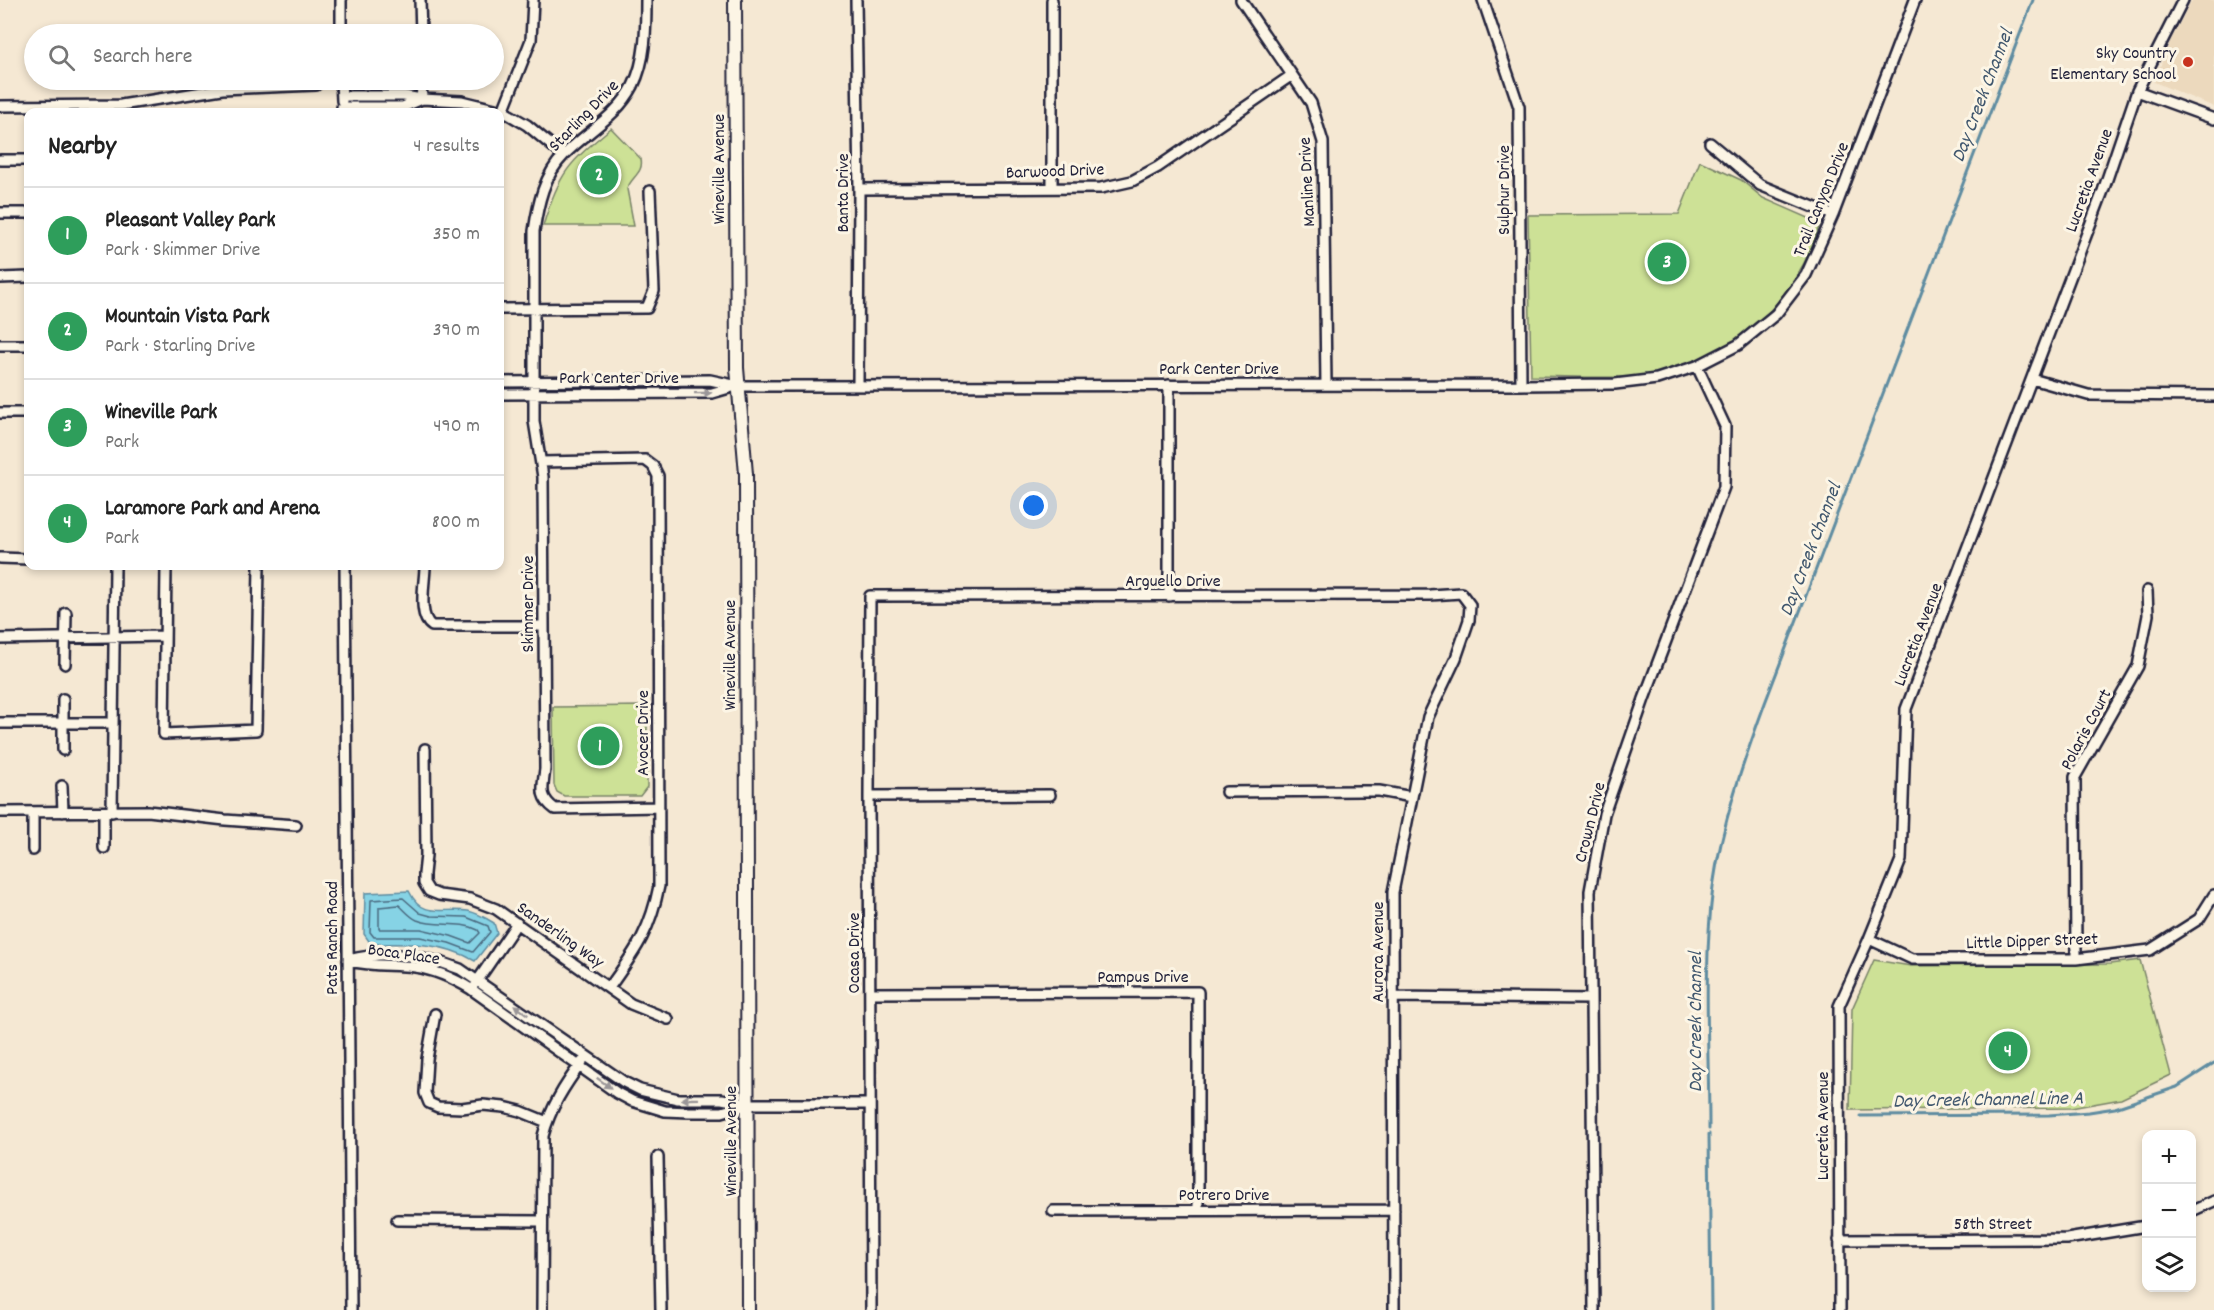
<!DOCTYPE html>
<html lang="en">
<head>
<meta charset="utf-8">
<style>
	body { margin:0; font-family:Dekko,sans-serif; background:#f6f6f6; color:#222 }
	.controls { position:absolute; right:18px; bottom:18px; display:grid; overflow:hidden; border-radius:12px; box-shadow:0 3px 9px #0003 }
	.controls button { width:54px; height:54px; display:grid; place-items:center; padding:0; border:0; border-bottom:2px solid #e0e0e0; background:#fff; color:#222; font:30px sans-serif }
	.you { position:absolute; left:1034px; top:506px; width:21px; height:21px; margin:-15px; border:4px solid #fff; border-radius:50%; background:#1a73e8; box-shadow:0 0 0 9px #1a73e833 }
	.badge { display:grid; place-items:center; width:39px; height:39px; border-radius:50%; background:#c8321e; color:#fff; font-size:20px; font-weight:700 }
	.pin { position:absolute; translate:-50% -50%; border:3px solid #fff; box-shadow:0 2px 6px #0006 }
	.list { margin:0; padding:0; list-style:none }
	h2 { display:flex; justify-content:space-between; align-items:center; height:78px; margin:0; padding:0 24px; font-size:26px }
	h2 small { font-size:20px; font-weight:400; color:#767676 }
	.list li { display:grid; grid-template-columns:39px 1fr auto; gap:18px; align-items:center; box-sizing:border-box; height:96px; padding:0 24px; border-top:2px solid #e0e0e0 }
	.list b { display:block; font-size:22px; white-space:nowrap }
	.list p { margin:0; font-size:20px; white-space:nowrap; color:#767676 }
	.list em { font-size:20px; font-style:normal; color:#767676 }
	.icon { flex:none; width:33px; height:33px; fill:none; stroke:currentColor; stroke-width:2; stroke-linecap:round; stroke-linejoin:round }
	.map { position:relative; flex:none; width:2214px; height:1310px; overflow:hidden }
	.search { position:absolute; background:#fff; box-shadow:0 3px 9px #0003; left:24px; top:24px; width:480px; height:66px; display:flex; align-items:center; gap:15px; box-sizing:border-box; padding:0 21px; border-radius:33px; color:#767676; font-size:22px }
	.panel { position:absolute; background:#fff; box-shadow:0 3px 9px #0003; left:24px; top:108px; width:480px; height:462px; border-radius:12px }
	.map>svg:first-child { display:block }
	.built { fill:#ecd9bd }
	.green { fill:#cde196; stroke:#788268; stroke-width:1.5 }
	.water { fill:#86d3e5; stroke:#5e8ca1; stroke-width:1.5 }
	.lines { fill:none; stroke-linecap:round; stroke-linejoin:round }
	.shore { stroke:#4a697f; stroke-width:1.5 }
	.stream { stroke:#5e8ca1; stroke-width:3 }
	.minor-casing { stroke:#22223b; stroke-width:14 }
	.major-casing { stroke:#22223b; stroke-width:16 }
	.minor { stroke:#fcf5e5; stroke-width:9 }
	.major { stroke:#fcf5e5; stroke-width:12 }
	.oneway { fill:#9a9698 }
	.poi-dot { fill:#c8321e; stroke:#fcf5e5; stroke-width:2 }
	.labels { text-anchor:middle; stroke-width:6; stroke-linejoin:round; paint-order:stroke }
	.poi-label { font-size:18px; fill:#22223b; stroke:#fcf5e5; text-anchor:end }
	.street-label { font-size:18px; fill:#22223b; stroke:#fcf5e5 }
	.water-label { font-size:20px; font-style:italic; fill:#40576e; stroke:#fcf5e5 }
</style>
</head>
<body>
<div class="map">
<svg width="2214" height="1310" viewBox="0 0 2214 1310">
	<rect width="100%" height="100%" fill="#f5e8d3"/>
	<filter id="ink" filterUnits="userSpaceOnUse"><feTurbulence type="fractalNoise" baseFrequency=".0167" numOctaves="2"/><feDisplacementMap in="SourceGraphic" scale="12" xChannelSelector="R" yChannelSelector="G"/><feConvolveMatrix kernelMatrix="1 2 1 2 8 2 1 2 1" color-interpolation-filters="sRGB"/></filter>
	<g filter="url(#ink)">
		<path class="built" d="M2192,0H2214V107L2154,82L2170,42Z"/>
		<path class="green" d="M611,128L641,159C644,173 631,177 627,189L634,226H543C559,172 569,163 611,128Z
			M1700,161L1741,180L1763,198L1820,223C1802,288 1746,349 1680,369C1637,382 1576,376 1531,376L1528,215L1679,214Z
			M647,706V787L640,796H564L557,792L554,785L553,707Z
			M1874,960L1911,966L2110,964L2140,960L2171,1075L2121,1099L2071,1108L1850,1110L1852,1009Z"/>
		<path class="water" d="M409,891C423,920 443,907 468,911C477,913 486,918 494,923L497,933L475,961C443,942 408,943 371,944L364,934L365,893Z"/>
		<g class="lines">
			<path class="shore" d="M403,898L420,913L431,916L466,917L488,926L490,932L473,952L449,943L420,937H374L370,932L371,900Z
				M399,905C405,910 410,917 417,920C437,928 459,920 478,930L480,933L470,943L451,936L421,929H379V907Z"/>
			<path class="stream" d="M1860,1116L2049,1115L2089,1112L2115,1108L2177,1087L2214,1063
				M1709,1129C1709,1049 1703,967 1713,887C1722,823 1743,763 1765,703L2033,0
				M1709,1134L1711,1310"/>
			<defs>
				<path id="minor" d="M341,0V34
					M420,0L421,34
					M646,0C646,29 646,60 633,86C617,117 587,131 564,155C544,175 538,204 534,231V421L543,477L545,769C543,787 538,797 555,809L659,807
					M856,0L859,189L858,385
					M1052,0V188
					M1241,0L1311,103L1323,142L1326,385
					M1483,0L1519,107L1521,385
					M341,80L342,101
					M421,80L422,99
					M2137,91L2214,119
					M342,96H404L422,99L462,101L503,111L527,125L563,155
					M0,106L121,105L222,89L316,85
					M342,107H403L422,99
					M503,111L531,40L533,0
					M1710,143L1760,185L1833,215
					M0,160H28
					M859,189L1101,188L1132,181L1158,167L1292,75
					M0,213H28
					M0,278L28,277
					M500,309L647,308L654,291L650,191
					M0,345H28
					M2032,379L2088,395L2214,396
					M500,382L710,380L738,386L1521,385L1615,384L1657,379L1697,366L1738,345L1776,314L1806,275L1833,215L1915,0
					M1169,385V596
					M500,394L712,393L736,386
					M0,413H28
					M541,462L645,460L653,466L658,476L659,886C650,932 635,951 609,988
					M0,558L28,559
					M166,566L164,734L256,730L259,566
					M345,566L351,1310
					M425,566C425,582 417,617 432,626H544
					M0,639L164,636
					M65,664L66,613
					M0,723H113
					M425,749L426,855L424,874V883L429,891L439,895L470,899L496,909L631,1004L668,1019
					M63,750V699
					M62,786L63,812
					M1226,792L1362,791H1379L1412,797
					M869,796L1050,795
					M0,812L148,811L225,820L296,825
					M33,812V850
					M112,812L115,566
					M104,848V812
					M1869,939L1912,959H2076L2150,950L2199,919L2214,895
					M2076,959L2075,777L2138,666L2148,615L2147,591
					M348,960C387,950 423,954 460,969L624,1082L640,1090L678,1099H722L748,1104H870
					M350,961C374,967 391,964 415,967C436,970 453,978 471,989L617,1093L632,1101L665,1111L689,1112H722L746,1105
					M476,983L517,923
					M870,993L1198,992V1210
					M1394,997L1591,999
					M435,1014L427,1059L425,1093L429,1103L438,1107L462,1108L483,1105L504,1107L520,1111L547,1122
					M658,1157L661,1310
					M1053,1211L1394,1210
					M2192,1211L2214,1201
					M397,1220L542,1221
					M1839,1240L2067,1239L2146,1226
					M542,1310L543,1136C550,1108 565,1085 582,1062
					M871,1310L869,796L870,596L1430,595L1461,593L1470,605L1469,620L1456,658L1428,717L1393,892L1394,1310
					M1594,1310L1590,891L1604,814L1644,699L1724,487L1725,426L1697,366
					M1840,1310L1839,1006L1869,939L1901,860L1906,709L2103,191L2137,91L2183,0"/>
				<path id="major" d="M735,0L737,368L746,474L748,1310"/>
			</defs>
			<use href="#minor" class="minor-casing"/>
			<use href="#major" class="major-casing"/>
			<use href="#minor" class="minor"/>
			<use href="#major" class="major"/>
		</g>
		<defs><path id="oneway-solid" d="M-6-.8H1V-3.2L6.5 0L1 3.2V.8H-6Z" transform="scale(1.5)"/></defs>
		<g class="oneway">
			<use href="#oneway-solid" transform="translate(703 393) rotate(-1)"/>
			<use href="#oneway-solid" transform="translate(521 1010) rotate(-144)"/>
			<use href="#oneway-solid" transform="translate(604 1083) rotate(36)"/>
			<use href="#oneway-solid" transform="translate(690 1099) rotate(179)"/>
		</g>
	</g>
	<circle class="poi-dot" cx="2188" cy="62" r="6"/>
	<g class="labels">
		<g class="poi-label">
			<text x="2176" y="58">Sky Country<tspan x="2176" dy="21">Elementary School</tspan></text>
		</g>
		<g class="street-label">
			<text transform="translate(583 115) rotate(-46)" y="6">Starling Drive</text>
			<text transform="translate(718 169) rotate(-90)" y="6">Wineville Avenue</text>
			<text transform="translate(1055 170) rotate(-2)" y="6">Barwood Drive</text>
			<text transform="translate(2088 180) rotate(-70)" y="6">Lucretia Avenue</text>
			<text transform="translate(1306 182) rotate(-93)" y="6">Manline Drive</text>
			<text transform="translate(1503 190) rotate(-90)" y="6">Sulphur Drive</text>
			<text transform="translate(842 193) rotate(-90)" y="6">Banta Drive</text>
			<text transform="translate(1820 199) rotate(-68)" y="6">Trail Canyon Drive</text>
			<text x="1219" y="374">Park Center Drive</text>
			<text x="619" y="383">Park Center Drive</text>
			<text x="1173" y="586">Arguello Drive</text>
			<text transform="translate(527 604) rotate(-90)" y="6">Skimmer Drive</text>
			<text transform="translate(1917 634) rotate(-69)" y="6">Lucretia Avenue</text>
			<text transform="translate(729 655) rotate(-90)" y="6">Wineville Avenue</text>
			<text transform="translate(2085 729) rotate(-62)" y="6">Polaris Court</text>
			<text transform="translate(642 733) rotate(-90)" y="6">Avocer Drive</text>
			<text transform="translate(1589 822) rotate(-76)" y="6">Crown Drive</text>
			<text transform="translate(561 934) rotate(35)" y="6">Sanderling Way</text>
			<text transform="translate(331 938) rotate(-90)" y="6">Pats Ranch Road</text>
			<text transform="translate(2032 940) rotate(-2)" y="6">Little Dipper Street</text>
			<text transform="translate(1377 952) rotate(-90)" y="6">Aurora Avenue</text>
			<text transform="translate(404 953) rotate(8)" y="6">Boca Place</text>
			<text transform="translate(853 953) rotate(-90)" y="6">Ocasa Drive</text>
			<text x="1143" y="982">Pampus Drive</text>
			<text transform="translate(1822 1126) rotate(-90)" y="6">Lucretia Avenue</text>
			<text transform="translate(730 1141) rotate(-90)" y="6">Wineville Avenue</text>
			<text x="1224" y="1200">Potrero Drive</text>
			<text x="1993" y="1229">58th Street</text>
		</g>
		<g class="water-label">
			<text transform="translate(1981 95) rotate(-69)" y="7">Day Creek Channel</text>
			<text transform="translate(1809 549) rotate(-69)" y="7">Day Creek Channel</text>
			<text transform="translate(1694 1022) rotate(-90)" y="7">Day Creek Channel</text>
			<text transform="translate(1988 1098) rotate(-1)" y="7">Day Creek Channel Line A</text>
		</g>
	</g>
</svg>
<div class="controls">
<button>+</button>
<button>−</button>
<button><svg class="icon" aria-label="layers" viewBox="0 0 24 24"><path d="M12 4l9 5-9 5-9-5zM3 14l9 5 9-5"/></svg></button>
</div>
<div class="you"></div>
<div class="pin badge" style="left:600px;top:746px;background:#2e9e5b">1</div>
<div class="pin badge" style="left:599px;top:175px;background:#2e9e5b">2</div>
<div class="pin badge" style="left:1667px;top:262px;background:#2e9e5b">3</div>
<div class="pin badge" style="left:2008px;top:1051px;background:#2e9e5b">4</div>
<div class="search"><svg class="icon" aria-label="search" viewBox="0 0 24 24"><circle cx="10" cy="10" r="6"/><path d="M15 15l6 6"/></svg>Search here</div>
<section class="panel">
<h2>Nearby<small>4 results</small></h2>
<ul class="list">
<li><span class="badge" style="background:#2e9e5b">1</span><div><b>Pleasant Valley Park</b><p>Park · Skimmer Drive</p></div><em>350 m</em></li>
<li><span class="badge" style="background:#2e9e5b">2</span><div><b>Mountain Vista Park</b><p>Park · Starling Drive</p></div><em>390 m</em></li>
<li><span class="badge" style="background:#2e9e5b">3</span><div><b>Wineville Park</b><p>Park</p></div><em>490 m</em></li>
<li><span class="badge" style="background:#2e9e5b">4</span><div><b>Laramore Park and Arena</b><p>Park</p></div><em>800 m</em></li>
</ul>
</section>
</div>
</body>
</html>
